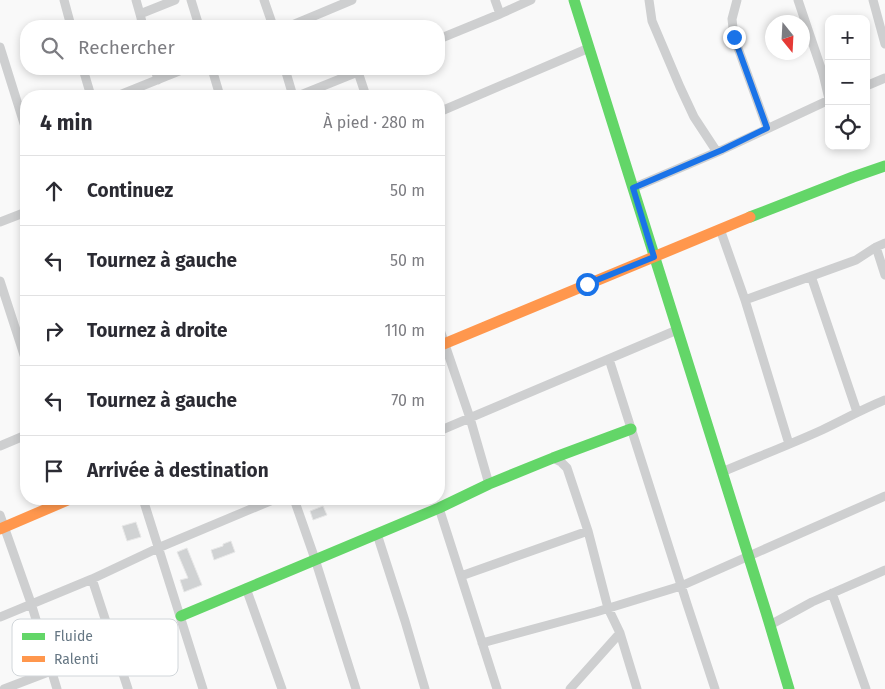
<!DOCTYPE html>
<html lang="fr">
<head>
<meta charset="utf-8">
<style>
	body { margin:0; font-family:"Fira Sans",sans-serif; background:#f7f7f7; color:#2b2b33 }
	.controls { position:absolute; right:15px; top:15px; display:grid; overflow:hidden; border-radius:10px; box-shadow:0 2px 8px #0003 }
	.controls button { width:45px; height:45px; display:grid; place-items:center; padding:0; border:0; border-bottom:1px solid #e1e1e2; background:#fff; color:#2b2b33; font:25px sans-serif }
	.compass { position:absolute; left:765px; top:15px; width:45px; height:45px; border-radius:50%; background:#fff; box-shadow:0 2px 8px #0003; rotate:162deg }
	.stop { position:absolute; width:15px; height:15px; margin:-11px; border:4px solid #1a73e8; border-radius:50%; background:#fff }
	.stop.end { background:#1a73e8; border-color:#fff; box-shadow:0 1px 5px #0008 }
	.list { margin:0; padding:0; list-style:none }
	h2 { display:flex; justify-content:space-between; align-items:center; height:65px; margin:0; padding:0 20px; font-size:21px }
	h2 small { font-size:16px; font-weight:400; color:#7c7c81 }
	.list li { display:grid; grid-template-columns:32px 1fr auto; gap:15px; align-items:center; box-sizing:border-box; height:70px; padding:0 20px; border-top:1px solid #e1e1e2 }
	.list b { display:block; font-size:19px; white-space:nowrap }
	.list em { font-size:16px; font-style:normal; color:#7c7c81 }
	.icon { flex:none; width:28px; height:28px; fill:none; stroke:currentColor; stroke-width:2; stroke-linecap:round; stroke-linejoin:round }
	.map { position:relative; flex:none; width:885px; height:689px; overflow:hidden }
	.search { position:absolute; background:#fff; box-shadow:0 2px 8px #0003; left:20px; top:20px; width:425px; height:55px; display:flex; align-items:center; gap:12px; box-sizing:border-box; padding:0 18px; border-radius:20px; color:#7c7c81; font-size:19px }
	.panel { position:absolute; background:#fff; box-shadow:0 2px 8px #0003; left:20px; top:90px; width:425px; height:415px; border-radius:20px }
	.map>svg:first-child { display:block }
	.building { fill:#d0d2d3; stroke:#e8e8e8 }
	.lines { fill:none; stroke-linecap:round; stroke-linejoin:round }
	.street { stroke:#cecfd0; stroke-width:9 }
	.fast { stroke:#63d668; stroke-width:11 }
	.slow { stroke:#ff974d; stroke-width:11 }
	.route { stroke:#1a73e8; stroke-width:6 }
	.key { fill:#fff; stroke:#d1d6da; stroke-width:1 }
	.key-label { font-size:14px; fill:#657683 }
</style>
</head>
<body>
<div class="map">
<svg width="885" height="689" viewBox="0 0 885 689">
	<rect width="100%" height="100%" fill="#f9f9f9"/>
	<path class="building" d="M323,506L327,515L313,520L310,511Z
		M136,522L141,537L127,541L122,526Z
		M231,541L235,552L214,560L211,550L223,546V544Z
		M187,548L202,585L184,592L180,580L188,578L177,552Z"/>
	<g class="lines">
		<path class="street" d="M64,0L71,26
			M136,0L140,14L175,0
			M191,0L199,26
			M264,0L273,26
			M495,0L500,14
			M649,0L652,21L680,87L694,117L717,152
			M737,0L732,19L734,37L767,128
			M798,0L823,74L829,99
			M873,0L885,44
			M140,14L143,26
			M290,26L352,0
			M439,39L500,14L531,0
			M0,47L26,130
			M83,69L91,96
			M155,69L158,80
			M212,69L220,96
			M285,69L293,96
			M358,72L366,96
			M866,86L885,78
			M117,96L184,69
			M298,96L365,69
			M439,112L589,48
			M633,188L722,150L829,100
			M0,222L26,212
			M720,229L745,300L789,444
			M876,247L885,275
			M811,276L857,412
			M0,281L26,361
			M745,300L856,260L876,247L885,243
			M439,327L470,418L489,484
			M609,359L687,604L715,689
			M439,431L677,330
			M0,446L26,435
			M553,458L561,462L567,468L588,531L608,608L620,633L637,689
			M722,472C755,458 789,445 822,430C843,420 863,409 885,400
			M143,499L203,689
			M294,499L315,559L356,689
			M439,508L497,689
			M0,515L31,603L57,689
			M377,534L405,621L425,689
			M461,576L588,531
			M92,579L128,689
			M246,588L282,689
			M832,593L842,621L866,689
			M0,617L92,579L158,548L275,499
			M770,625L812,602L885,570
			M482,643L596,612L681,586L885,496
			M4,689L51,671
			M570,689L620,633"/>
		<path class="fast" d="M574,0L766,612L789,689
			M750,217L853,177L885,166
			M181,616L439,508L489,484L553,458L631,429"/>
		<path class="slow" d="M439,346L750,217
			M0,529L70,499"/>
	</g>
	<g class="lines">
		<path class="route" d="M587,284L654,257L633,188L722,150L767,128L734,37"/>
	</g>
	<rect x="12" y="619" width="166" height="57" rx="8" class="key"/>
	<rect x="22" y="633" width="23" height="7" fill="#63d668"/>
	<rect x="22" y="656" width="23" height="6" fill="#ff974d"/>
	<g class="key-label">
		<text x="54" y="641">Fluide</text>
		<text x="54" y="664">Ralenti</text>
	</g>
</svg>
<div class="controls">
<button>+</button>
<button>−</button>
<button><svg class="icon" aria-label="locate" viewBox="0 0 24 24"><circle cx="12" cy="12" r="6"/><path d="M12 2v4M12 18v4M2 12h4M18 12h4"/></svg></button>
</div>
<svg class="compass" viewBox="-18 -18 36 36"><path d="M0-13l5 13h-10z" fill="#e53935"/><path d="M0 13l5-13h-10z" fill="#7c7c81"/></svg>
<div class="stop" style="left:587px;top:284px"></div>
<div class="stop end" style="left:734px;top:37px"></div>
<div class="search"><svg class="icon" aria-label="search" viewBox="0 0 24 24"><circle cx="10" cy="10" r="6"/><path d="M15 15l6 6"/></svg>Rechercher</div>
<section class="panel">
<h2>4 min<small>À pied · 280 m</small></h2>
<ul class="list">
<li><svg class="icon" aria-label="ahead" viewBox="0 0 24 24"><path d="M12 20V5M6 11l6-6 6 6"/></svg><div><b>Continuez</b></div><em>50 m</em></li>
<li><svg class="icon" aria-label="left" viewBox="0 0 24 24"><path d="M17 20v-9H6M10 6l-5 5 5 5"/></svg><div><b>Tournez à gauche</b></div><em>50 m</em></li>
<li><svg class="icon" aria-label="right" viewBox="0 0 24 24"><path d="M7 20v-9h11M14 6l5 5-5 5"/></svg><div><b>Tournez à droite</b></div><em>110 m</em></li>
<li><svg class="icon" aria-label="left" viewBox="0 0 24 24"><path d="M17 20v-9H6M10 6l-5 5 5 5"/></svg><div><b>Tournez à gauche</b></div><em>70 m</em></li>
<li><svg class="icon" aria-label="arrive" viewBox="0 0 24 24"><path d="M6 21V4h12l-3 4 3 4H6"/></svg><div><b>Arrivée à destination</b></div></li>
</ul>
</section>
</div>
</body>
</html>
